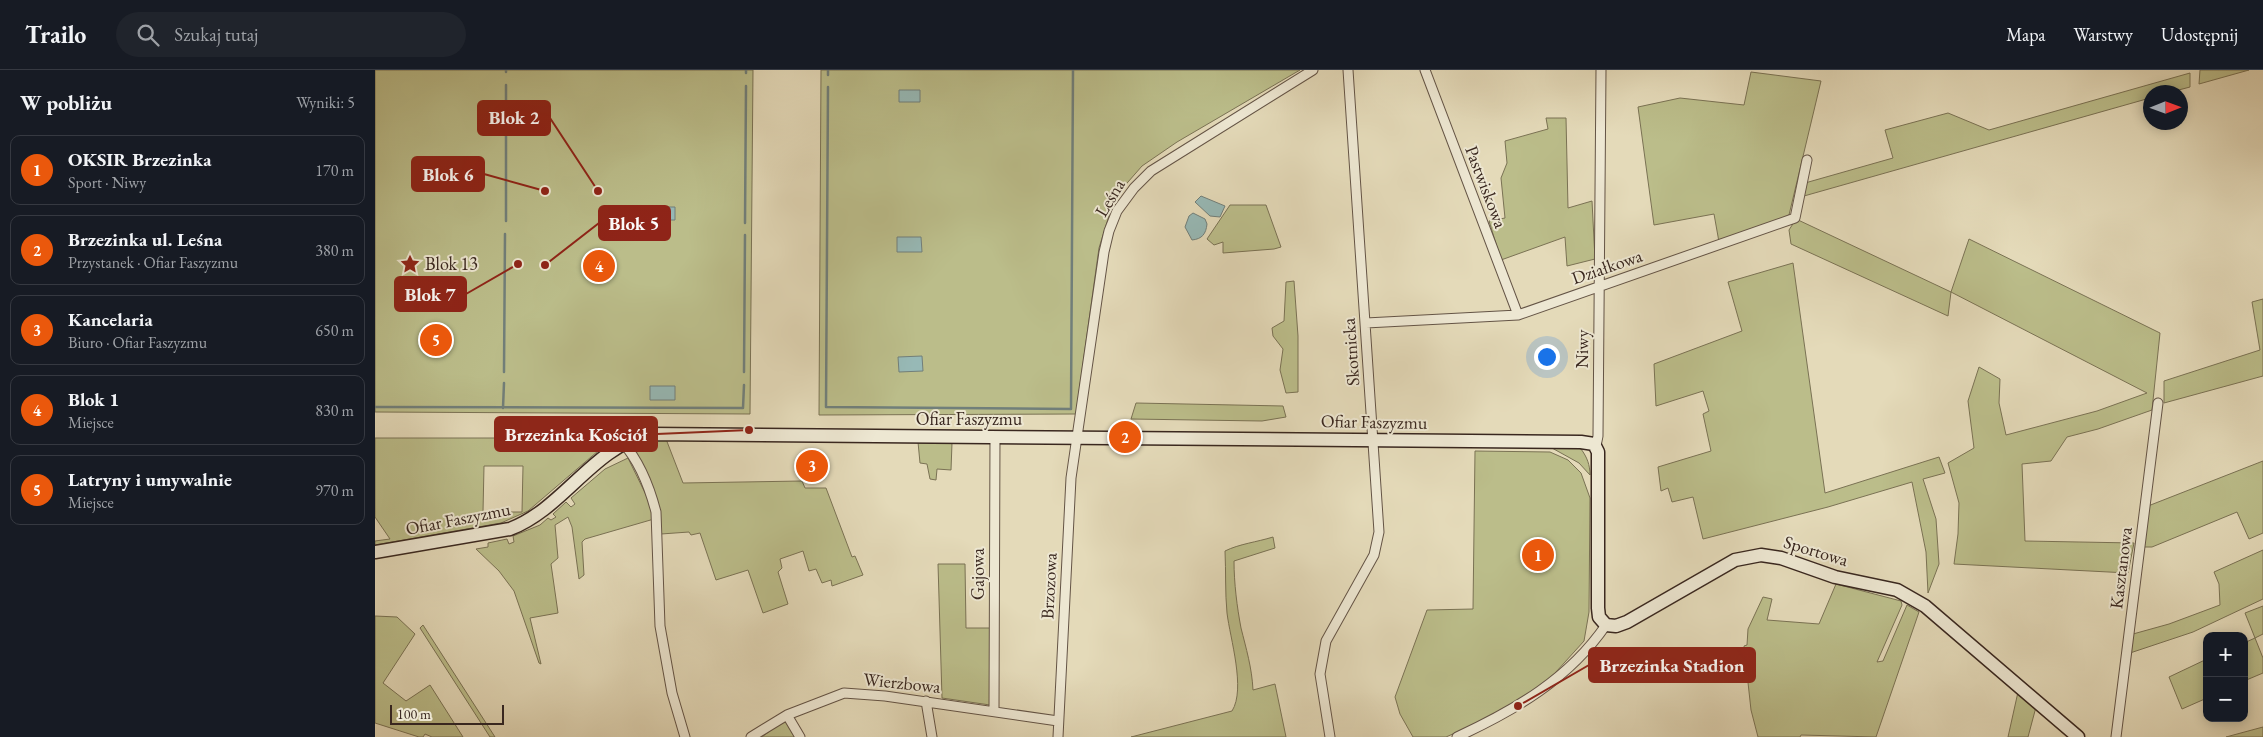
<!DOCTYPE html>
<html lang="pl">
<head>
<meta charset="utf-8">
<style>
	body { margin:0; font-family:"EB Garamond",serif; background:#20242c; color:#f1f3f6 }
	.controls { position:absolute; right:15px; bottom:15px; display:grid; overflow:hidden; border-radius:10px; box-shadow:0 2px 12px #0003 }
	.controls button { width:45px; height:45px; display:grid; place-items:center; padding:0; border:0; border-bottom:1px solid #363941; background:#171b24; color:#f1f3f6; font:25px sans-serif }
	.compass { position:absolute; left:1768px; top:15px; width:45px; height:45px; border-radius:50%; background:#171b24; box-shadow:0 2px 12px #0003; rotate:89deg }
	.scale { position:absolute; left:15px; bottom:12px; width:114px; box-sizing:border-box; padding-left:5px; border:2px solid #39271f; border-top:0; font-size:14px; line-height:18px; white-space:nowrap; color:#39271f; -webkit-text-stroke:4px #ede7d2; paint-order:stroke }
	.you { position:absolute; left:1171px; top:286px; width:18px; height:18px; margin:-12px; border:4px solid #fff; border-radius:50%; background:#1a73e8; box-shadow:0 0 0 8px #1a73e833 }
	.badge { display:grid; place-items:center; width:32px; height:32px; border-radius:50%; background:#ea580c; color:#fff; font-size:16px; font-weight:700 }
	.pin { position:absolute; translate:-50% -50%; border:2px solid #fff; box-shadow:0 1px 5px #0006 }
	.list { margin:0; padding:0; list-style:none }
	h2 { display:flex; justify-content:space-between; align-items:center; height:65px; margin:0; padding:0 20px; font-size:21px }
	h2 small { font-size:16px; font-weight:400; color:#9ea1a6 }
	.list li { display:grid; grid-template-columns:32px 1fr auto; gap:15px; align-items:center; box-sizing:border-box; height:70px; margin:0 10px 10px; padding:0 10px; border:1px solid #363941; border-radius:10px }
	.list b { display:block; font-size:19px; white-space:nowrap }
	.list p { margin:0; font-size:16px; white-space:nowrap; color:#9ea1a6 }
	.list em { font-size:16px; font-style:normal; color:#9ea1a6 }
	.icon { flex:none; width:28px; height:28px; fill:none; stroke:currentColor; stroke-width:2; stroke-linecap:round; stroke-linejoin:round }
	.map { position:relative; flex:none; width:1888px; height:667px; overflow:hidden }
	header { display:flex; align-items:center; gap:30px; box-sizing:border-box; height:70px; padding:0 25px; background:#171b24; border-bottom:1px solid #363941 }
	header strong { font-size:24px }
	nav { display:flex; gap:28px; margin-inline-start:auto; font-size:18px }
	.search { width:350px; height:45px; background:#20242c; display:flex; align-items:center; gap:12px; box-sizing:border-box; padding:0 18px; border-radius:28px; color:#9ea1a6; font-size:19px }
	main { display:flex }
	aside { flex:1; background:#171b24 }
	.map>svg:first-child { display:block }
	.green { fill:#bbbd8a; stroke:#7a7254; fill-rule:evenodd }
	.water { fill:#97b9b6; stroke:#717f7a }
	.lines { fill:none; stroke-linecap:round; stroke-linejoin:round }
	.stream { stroke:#717f7a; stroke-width:2.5 }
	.street-casing { stroke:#645446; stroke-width:11 }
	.secondary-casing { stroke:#39271f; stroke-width:15 }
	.street { stroke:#ede7d2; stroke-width:9 }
	.secondary { stroke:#ede7d2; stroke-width:12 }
	.labels { text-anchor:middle; stroke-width:4; stroke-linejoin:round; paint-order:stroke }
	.street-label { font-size:18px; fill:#39271f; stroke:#ede7d2 }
	.poi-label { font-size:18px; fill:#39271f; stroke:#ede7d2; text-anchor:start }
	.leader { fill:none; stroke:#8f2418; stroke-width:2 }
	.callout-dot { fill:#8f2418; stroke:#ede7d2; stroke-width:2 }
	.callout { fill:#8f2418; stroke:#8f2418; stroke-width:2 }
	.callout-label { font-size:19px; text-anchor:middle; font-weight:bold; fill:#fff }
</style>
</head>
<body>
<header>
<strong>Trailo</strong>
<div class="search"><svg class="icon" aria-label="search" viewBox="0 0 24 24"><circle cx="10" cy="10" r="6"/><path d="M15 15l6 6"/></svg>Szukaj tutaj</div>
<nav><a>Mapa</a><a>Warstwy</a><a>Udostępnij</a></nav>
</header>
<main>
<aside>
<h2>W pobliżu<small>Wyniki: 5</small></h2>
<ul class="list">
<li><span class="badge">1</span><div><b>OKSIR Brzezinka</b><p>Sport · Niwy</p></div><em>170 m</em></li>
<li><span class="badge">2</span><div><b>Brzezinka ul. Leśna</b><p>Przystanek · Ofiar Faszyzmu</p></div><em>380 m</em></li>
<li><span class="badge">3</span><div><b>Kancelaria</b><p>Biuro · Ofiar Faszyzmu</p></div><em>650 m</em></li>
<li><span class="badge">4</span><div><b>Blok 1</b><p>Miejsce</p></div><em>830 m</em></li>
<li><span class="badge">5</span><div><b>Latryny i umywalnie</b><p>Miejsce</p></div><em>970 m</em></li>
</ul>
</aside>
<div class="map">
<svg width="1888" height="667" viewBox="0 0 1888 667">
	<rect width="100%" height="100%" fill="#e4dab9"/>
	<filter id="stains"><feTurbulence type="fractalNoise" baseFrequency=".004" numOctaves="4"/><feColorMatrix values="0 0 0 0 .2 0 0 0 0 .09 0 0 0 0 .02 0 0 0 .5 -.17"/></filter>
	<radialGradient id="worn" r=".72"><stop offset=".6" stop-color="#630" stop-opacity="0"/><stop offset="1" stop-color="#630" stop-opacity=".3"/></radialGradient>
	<path class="green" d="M0,0H378L375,344L0,342Z
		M446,0H925L802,72L767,96L746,120L737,136L724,178L701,344L444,345Z
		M1825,0H1874L1824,14Z
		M1376,2L1446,11L1414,145L1407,150L1344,172L1339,144L1279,155L1263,37L1305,28L1369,35Z
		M1815,3V17L1796,22H1776L1775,28L1429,126L1430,113L1518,88L1510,60L1573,43L1614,60Z
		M1171,48H1191L1193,138L1217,131L1220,189L1192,196L1190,167L1126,190L1114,151L1130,148L1126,108L1132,93L1130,71L1173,59Z
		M855,135H891L906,177L899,179L848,183V172L839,175L832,169Z
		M1421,149L1576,222L1594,169L1785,263L1777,340L1723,359L1692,367L1676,391L1647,394L1650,471L1759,473L1753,503L1579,494L1583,464L1584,433L1573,393L1599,378L1593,331L1604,297L1625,309L1624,333L1631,365L1722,341L1772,323L1576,222L1573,246L1416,174L1414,160Z
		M1418,193L1450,423L1564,387L1570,403L1548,409L1561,449L1564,494L1553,523L1551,482L1537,412L1453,437L1328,469L1318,427L1297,432L1293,418L1286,421L1283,397L1336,381L1328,344L1334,341L1328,321L1281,336L1279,294L1367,261L1353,212Z
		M919,211L923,266V322L911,323L905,300L908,279L898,266L897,258L909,251L911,212Z
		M1888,229V306L1789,333V311L1885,280L1877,232Z
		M761,333L908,336L911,347L887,351L756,349Z
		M0,368H235L237,369L153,441L126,453L0,475V471L15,469L0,447ZM109,396H148L147,442H108Z
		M291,369L308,413L427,411L430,418H451L477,487L480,486L488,505L457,516L456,510L447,513L441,499L434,501L428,481L405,489L407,498L403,502L413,534L388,543L373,500L341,510L325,463L316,465L314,462L286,464L261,386L263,375L274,371Z
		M543,372L577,373L576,400L562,399L561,410L555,409L552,394L545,393Z
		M1199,377L1206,379C1212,387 1215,395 1215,405L1204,393L1177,378Z
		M1100,381L1175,382L1193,390L1206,403L1215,428L1214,542L1209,571L1171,613L1125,643L1071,667H1038L1025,644L1020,627L1052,540L1098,539Z
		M253,388L273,429L279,449L210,469L207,472L209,505L204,509L197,457L193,447L180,455L183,488L176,494L183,543L155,548L166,594L164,593L139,521L124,501L101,479L113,477V473L132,469L134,474L139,472L138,466L165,455L173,448L176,450L181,447L178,444L191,432L196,437L200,434L196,428L230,399Z
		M1888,391V463L1874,469L1862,442L1777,477H1769L1773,436Z
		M898,467L900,478L859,491C859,513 862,537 866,558C871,578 877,598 878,620L900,614L911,667H756L857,641C871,619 855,568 852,543C850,523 851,501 850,481C864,474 882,472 898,467Z
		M1888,480V529L1818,562L1755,583L1758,564L1794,554L1845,535L1844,514L1839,502Z
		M563,494H590L591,558H616L615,635L567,628Z
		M1461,514L1526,531L1527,535L1502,592L1508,591L1532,535L1544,542L1501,667L1426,665L1425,667H1383L1376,640L1369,576L1372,575L1373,559L1388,527L1397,529L1392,550L1444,554Z
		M1888,536V564L1880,568L1888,588V603L1869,611V573L1880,568L1870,543Z
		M0,546L22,547L40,564L8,613L31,631L55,615L88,667H57L50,664L48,667H44L0,653Z
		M48,555L120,667H115L45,558Z
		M1832,589V628L1807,639L1794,607Z
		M1643,622L1661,637L1653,667H1633Z
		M408,651L413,654L421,667H387Z
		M1888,657V667H1851Z"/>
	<path class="water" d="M524,20H545V32H524Z
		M826,126L850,136L845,147L835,146L820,132Z
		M277,137H300V150H277Z
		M818,143L830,149L832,154C831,164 827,169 817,170L810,157L814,146Z
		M522,167H546L547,182H522Z
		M547,286L548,301L524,302L523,287Z
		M275,316H300V330H275Z"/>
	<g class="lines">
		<path class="stream" d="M131,2V0
			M371,3V0
			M453,5V0
			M453,17L451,337L696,339L698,0
			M131,151V15
			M370,153L371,16
			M129,302L130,164
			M369,302L370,165
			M0,337L368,338L369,315
			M128,338L129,313"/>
		<defs>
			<path id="street" d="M1050,0L1143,245
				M991,253L1143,245L1420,148L1432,90
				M248,373C264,391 275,419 281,442L285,556L297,623L310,667
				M1221,376L1223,366L1226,0
				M551,631L557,667
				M619,641L620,367
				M412,645L425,667
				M376,667L412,645L469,623L510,626L683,651
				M683,667L696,408L729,182L734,161L742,141L759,118L776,101L938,0
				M955,667L945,604L951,571L999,485L1004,462L973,0
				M1082,667C1140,640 1194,609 1231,555
				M1741,667L1783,333"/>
			<path id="secondary" d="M0,482L135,459C189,438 217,378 274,364L1206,372L1219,374L1223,382V538L1224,547L1231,555L1241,556L1252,552L1360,490L1386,485L1406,488L1460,507L1522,520L1550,536L1703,667"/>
		</defs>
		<use href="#street" class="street-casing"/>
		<use href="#secondary" class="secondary-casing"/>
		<use href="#street" class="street"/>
		<use href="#secondary" class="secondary"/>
	</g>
	<defs>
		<symbol id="sight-bare" viewBox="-9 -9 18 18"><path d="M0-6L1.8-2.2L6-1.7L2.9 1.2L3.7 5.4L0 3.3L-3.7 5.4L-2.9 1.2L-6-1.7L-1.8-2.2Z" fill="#8f2418" stroke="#ede7d2" stroke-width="2.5" paint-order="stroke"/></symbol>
	</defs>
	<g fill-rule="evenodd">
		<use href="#sight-bare" x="21" y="180" width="28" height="28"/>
	</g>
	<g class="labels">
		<g class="street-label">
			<text transform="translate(1111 117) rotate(69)" y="6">Pastwiskowa</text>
			<text transform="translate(735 128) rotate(-59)" y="6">Leśna</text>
			<text transform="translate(1232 197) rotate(-19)" y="6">Działkowa</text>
			<text transform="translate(1207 279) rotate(-89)" y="6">Niwy</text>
			<text transform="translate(976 282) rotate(-94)" y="6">Skotnicka</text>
			<text x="594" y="355">Ofiar Faszyzmu</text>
			<text transform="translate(999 352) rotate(1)" y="6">Ofiar Faszyzmu</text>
			<text transform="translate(83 449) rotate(-11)" y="6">Ofiar Faszyzmu</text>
			<text transform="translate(1441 481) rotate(17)" y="6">Sportowa</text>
			<text transform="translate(1746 498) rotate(-83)" y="6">Kasztanowa</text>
			<text transform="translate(603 504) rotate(-90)" y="6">Gajowa</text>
			<text transform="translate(674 516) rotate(-87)" y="6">Brzozowa</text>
			<text transform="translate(527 613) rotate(6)" y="6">Wierzbowa</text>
		</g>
		<g class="poi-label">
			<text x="50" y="200">Blok 13</text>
		</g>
	</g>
	<path class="leader" d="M223 121L175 48M170 121L109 104M170 195L224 153M143 194L91 224M374 360L282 364M1143 636L1214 595"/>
	<g class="callout-dot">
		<circle cx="223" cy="121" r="5"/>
		<circle cx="170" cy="121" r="5"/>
		<circle cx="170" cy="195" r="5"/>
		<circle cx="143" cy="194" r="5"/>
		<circle cx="374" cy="360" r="5"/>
		<circle cx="1143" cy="636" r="5"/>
	</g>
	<g class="callout">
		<rect x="103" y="31" width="72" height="34" rx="5"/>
		<rect x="37" y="87" width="72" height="34" rx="5"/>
		<rect x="224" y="136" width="71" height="34" rx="5"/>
		<rect x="20" y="207" width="71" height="34" rx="5"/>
		<rect x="120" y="347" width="162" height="34" rx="5"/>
		<rect x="1214" y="578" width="166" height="34" rx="5"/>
	</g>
	<g class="callout-label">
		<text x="139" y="54">Blok 2</text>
		<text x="73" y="111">Blok 6</text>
		<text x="259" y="160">Blok 5</text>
		<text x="55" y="231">Blok 7</text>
		<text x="201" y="371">Brzezinka Kościół</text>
		<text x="1297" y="602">Brzezinka Stadion</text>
	</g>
	<rect width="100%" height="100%" filter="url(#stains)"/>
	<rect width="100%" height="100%" fill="url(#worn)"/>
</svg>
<div class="controls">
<button>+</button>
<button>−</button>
</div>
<svg class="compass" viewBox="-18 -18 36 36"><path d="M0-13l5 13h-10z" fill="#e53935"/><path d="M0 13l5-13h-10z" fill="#9ea1a6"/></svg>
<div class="scale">100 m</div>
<div class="you"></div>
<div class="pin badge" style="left:1163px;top:485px">1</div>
<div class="pin badge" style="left:750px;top:367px">2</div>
<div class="pin badge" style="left:437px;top:396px">3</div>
<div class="pin badge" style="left:224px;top:196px">4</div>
<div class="pin badge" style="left:61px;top:270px">5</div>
</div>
</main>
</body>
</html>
